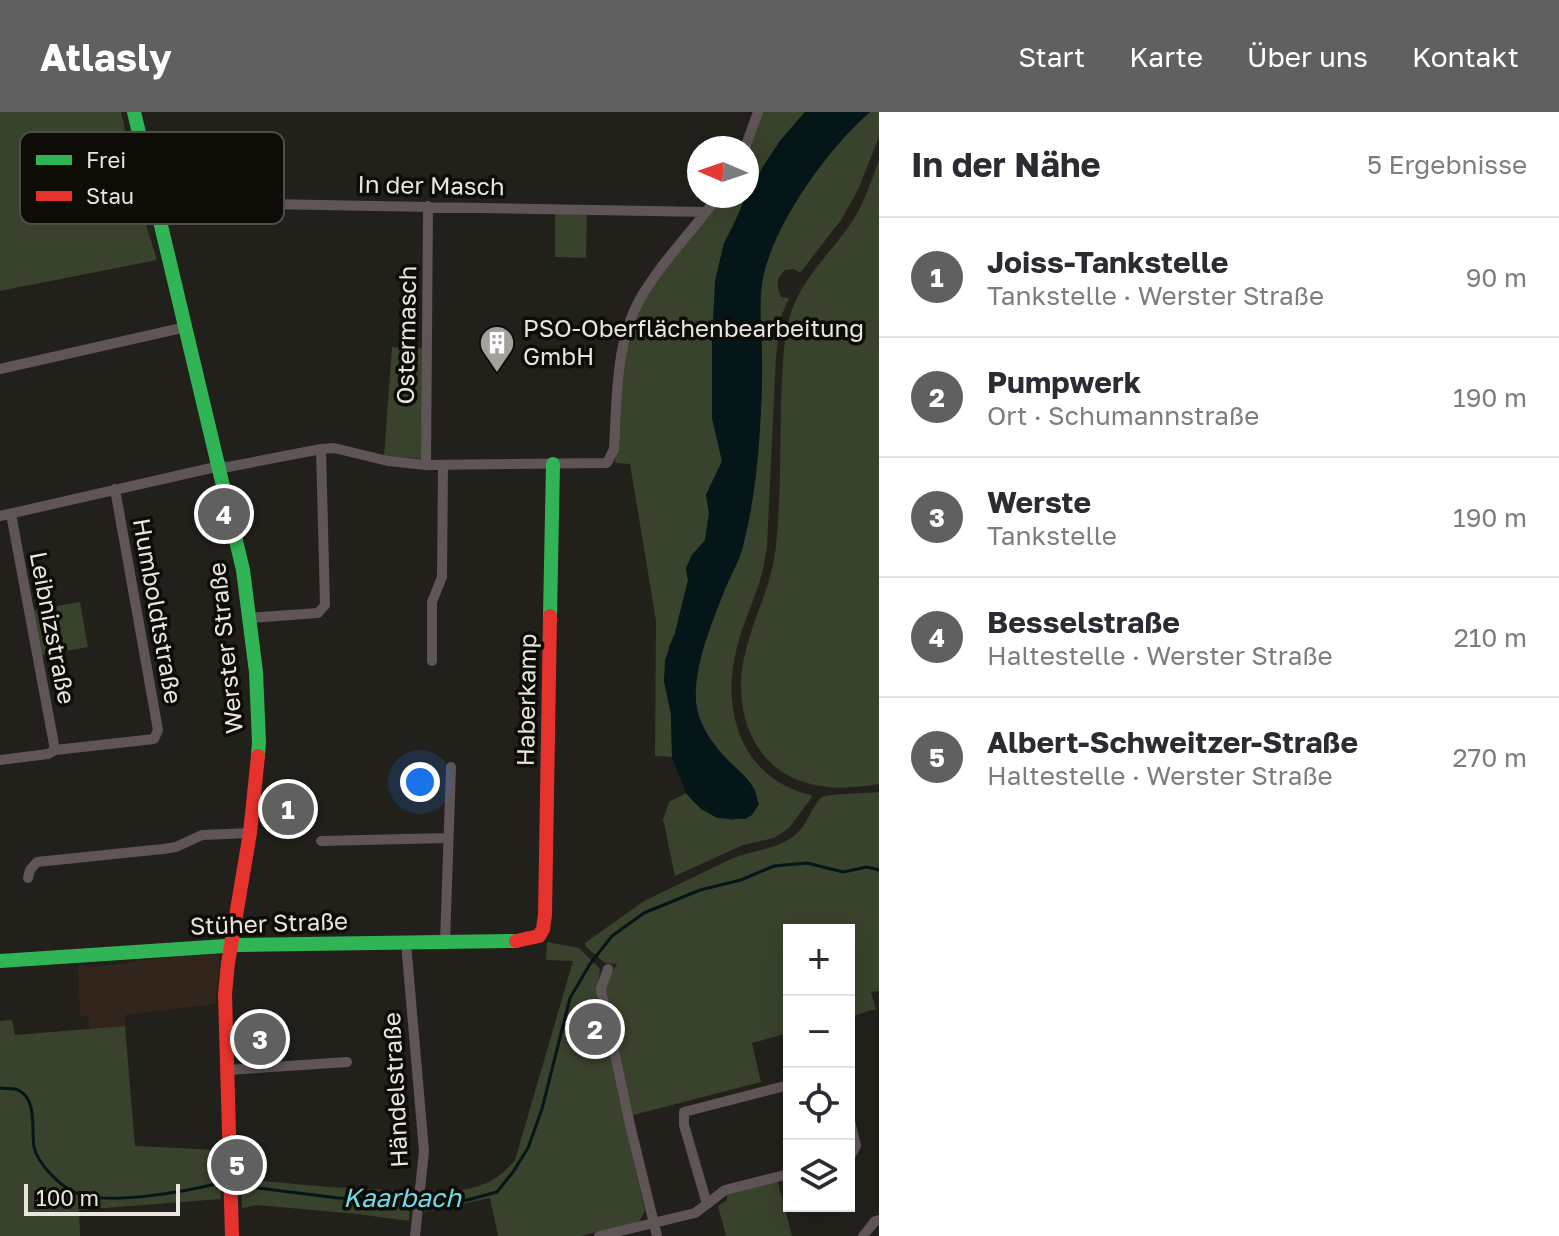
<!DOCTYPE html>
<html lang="de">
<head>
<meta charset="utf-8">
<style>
	body { margin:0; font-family:"Golos Text",sans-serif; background:#f7f7f7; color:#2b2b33 }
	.controls { position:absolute; right:24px; bottom:24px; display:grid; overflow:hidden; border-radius:0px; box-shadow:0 8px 32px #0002 }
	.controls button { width:72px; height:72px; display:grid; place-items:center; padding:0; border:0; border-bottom:2px solid #e1e1e2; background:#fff; color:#2b2b33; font:40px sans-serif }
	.compass { position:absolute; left:687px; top:24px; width:72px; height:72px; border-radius:50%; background:#fff; box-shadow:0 8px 32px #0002; rotate:272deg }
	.scale { position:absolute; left:24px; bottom:20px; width:156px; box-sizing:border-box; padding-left:8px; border:4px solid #e8e6de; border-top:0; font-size:22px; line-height:28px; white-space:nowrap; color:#e8e6de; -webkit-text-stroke:6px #0d0c07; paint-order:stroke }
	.you { position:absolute; left:420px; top:670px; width:28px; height:28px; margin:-20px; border:6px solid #fff; border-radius:50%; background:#1a73e8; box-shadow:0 0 0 12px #1a73e833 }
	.badge { display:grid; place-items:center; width:52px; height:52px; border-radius:50%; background:#616061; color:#fff; font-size:26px; font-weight:700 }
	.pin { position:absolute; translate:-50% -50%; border:4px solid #fff; box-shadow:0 2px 8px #0006 }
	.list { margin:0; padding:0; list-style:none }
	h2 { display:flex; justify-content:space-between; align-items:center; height:104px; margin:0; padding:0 32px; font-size:34px }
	h2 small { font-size:26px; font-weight:400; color:#7c7c81 }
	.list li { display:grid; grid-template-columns:52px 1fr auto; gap:24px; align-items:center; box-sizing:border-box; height:120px; padding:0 32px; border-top:2px solid #e1e1e2 }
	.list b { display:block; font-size:30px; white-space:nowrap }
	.list p { margin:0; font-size:26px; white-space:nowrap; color:#7c7c81 }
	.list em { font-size:26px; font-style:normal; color:#7c7c81 }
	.icon { flex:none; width:44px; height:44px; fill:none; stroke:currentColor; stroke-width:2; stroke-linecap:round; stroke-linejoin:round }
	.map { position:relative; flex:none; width:879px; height:1124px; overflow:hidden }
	header { display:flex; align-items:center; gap:48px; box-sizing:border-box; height:112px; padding:0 40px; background:#616061; color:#fff }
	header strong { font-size:38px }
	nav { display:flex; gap:44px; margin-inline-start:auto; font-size:28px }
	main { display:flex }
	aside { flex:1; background:#fff }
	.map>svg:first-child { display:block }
	.education { fill:#32251b }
	.green { fill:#38422c }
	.water { fill:#041618 }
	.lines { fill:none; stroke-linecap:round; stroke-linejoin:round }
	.stream { stroke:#041618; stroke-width:3 }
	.street { stroke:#5f5456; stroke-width:10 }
	.fast { stroke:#30b455; stroke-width:14 }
	.jam { stroke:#e5322d; stroke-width:14 }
	.labels { text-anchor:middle; stroke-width:7; stroke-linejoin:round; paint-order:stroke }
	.street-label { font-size:24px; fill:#e8e6de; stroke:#0d0c07 }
	.poi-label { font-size:24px; fill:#e8e6de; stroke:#0d0c07; text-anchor:start }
	.water-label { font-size:26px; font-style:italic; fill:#70dae9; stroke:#0d0c07 }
	.key { fill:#0d0c07; stroke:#4f4d48; stroke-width:2 }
	.key-label { font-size:22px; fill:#e8e6de }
</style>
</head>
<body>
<header>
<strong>Atlasly</strong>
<nav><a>Start</a><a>Karte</a><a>Über uns</a><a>Kontakt</a></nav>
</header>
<main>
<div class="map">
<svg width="879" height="1124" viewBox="0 0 879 1124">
	<rect width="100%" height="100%" fill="#22201a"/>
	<path class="education" d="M215,842L218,843L220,848L215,892L125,903V914L89,917L88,904H80L78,853L92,854L133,851L138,848Z"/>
	<path class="green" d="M0,0H121L147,116L157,148L0,179Z
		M762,0H805L780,29L747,83V39Z
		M870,0H879V25L858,78L841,108L800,161L794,157L785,158C776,167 776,173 781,185L789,186L781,205L776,244L767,434C765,445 764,455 761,465C754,489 743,511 737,535C720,599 742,667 811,683L812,685L789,716L774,726L743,733L675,764L663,707L669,690L686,681C699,698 713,705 734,708L753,675C733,653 699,623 696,591C693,555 710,518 722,485C733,452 743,419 752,386C755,372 755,357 757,343C760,311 763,279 762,246C762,222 759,197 762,173C768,118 829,35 870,0Z
		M879,48V672C855,676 830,678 807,671C749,655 731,591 746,538C755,501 772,473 776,433C781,386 780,336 781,288C783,260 782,231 790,204C801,167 828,144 849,114C863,95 871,69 879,48Z
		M722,84H747L724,131L712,229V306L722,349L706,383L709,401L705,429L692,443L686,456L688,468L675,521L669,534L664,569L671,602L672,645L655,644L656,509L630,352L615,351L625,232L642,188Z
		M555,93L587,94L586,146L555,145Z
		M392,235L428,236L427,347L384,344Z
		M80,490L88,535L42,543L34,498Z
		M879,680V879L871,880L876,897L849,905V818H789V921L752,931L761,970L633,1003L605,883L608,867L617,852L605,851L586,835L585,831L644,789L731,747C755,737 783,738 801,717C808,709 814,691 822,685C825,682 870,681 879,680Z
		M547,830L579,836L600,857L597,883L599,897L645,1099L639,1110L581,1124H498L490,1086L424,1100L426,1079C462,1081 492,1077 515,1048L573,849L546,848Z
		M12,908L15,923L125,914L135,1034L220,1038L221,1087L79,1098L80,1124H0V909Z
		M776,1063L792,1124H726L718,1094L727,1088V1082Z
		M241,1067L329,1075L411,1079L409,1109L357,1102L257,1093L242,1096Z"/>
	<path class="water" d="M805,0H870C827,37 771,115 762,171C758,197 762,224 762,250C762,307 758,375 744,430C741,446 732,461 726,475C712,507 693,556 696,591C698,610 711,631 724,644C733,654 746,663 753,675C756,679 757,687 759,692L752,703L745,707L717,706L701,697L686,681L672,645L671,602L664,569L665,548L675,521L688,468L686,456L692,443L705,428L709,401L706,383L722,349L712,306V229L715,169L724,131L733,116L744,88L764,53L780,29Z"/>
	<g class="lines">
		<path class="stream" d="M0,976C5,977 14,976 18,978C38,987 31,1019 34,1035C38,1052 59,1073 74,1080C104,1095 188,1079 220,1071L227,1072
			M234,1073L338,1086L366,1087L387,1084L429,1093L456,1091L497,1080L513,1060L528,1036L542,997L570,886L590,852L612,824L644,801L700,778L741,768L774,754L807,751L843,760L867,755L879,758"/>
		<path class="street" d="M745,36L758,0
			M154,90L706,100
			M0,257L186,215
			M426,353L428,94
			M11,402L55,638
			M0,404L220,354L228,355L321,337L334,336L388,349L426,353L607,351L614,337C617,288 615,231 640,187C661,150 693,119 718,84
			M249,506L318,501L325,493L321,337
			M432,549V490L442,465L443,353
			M0,648L48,642L55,638L154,627L158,618L115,377
			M321,729L448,726
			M28,766L30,758L37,750L163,737L176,735L202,723L250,721
			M445,830L451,655
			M406,831L424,1039L415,1124
			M608,857L601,877L602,883L630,1013L657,1124
			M228,958L347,950
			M849,1005L856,1034L849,1046
			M707,1092L725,1078L789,1062
			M599,1124L695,1101L707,1092L684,1013V1000L789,973
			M863,1124L875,1109L879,1108"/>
		<path class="fast" d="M134,0L243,458L256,560L259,630L258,644
			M550,504L553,352
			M0,849L240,833L516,829"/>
		<path class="jam" d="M516,829L539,824L543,817L545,803L550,504
			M232,1124L225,882L228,851L250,721L258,644"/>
	</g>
	<defs>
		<symbol id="building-pin" viewBox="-11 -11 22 30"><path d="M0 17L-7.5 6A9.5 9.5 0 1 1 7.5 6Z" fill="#a3a199" stroke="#0d0c07"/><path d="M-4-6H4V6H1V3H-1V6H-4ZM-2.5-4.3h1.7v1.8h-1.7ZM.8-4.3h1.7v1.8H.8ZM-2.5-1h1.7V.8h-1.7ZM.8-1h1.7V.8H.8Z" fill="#fff"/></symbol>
	</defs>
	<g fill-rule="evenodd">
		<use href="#building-pin" x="477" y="211" width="40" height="54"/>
	</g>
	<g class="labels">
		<g class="street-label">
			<text transform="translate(431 74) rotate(1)" y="8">In der Masch</text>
			<text transform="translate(407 223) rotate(-89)" y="8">Ostermasch</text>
			<text transform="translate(157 499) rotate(80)" y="8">Humboldtstraße</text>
			<text transform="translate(52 516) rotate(79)" y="8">Leibnizstraße</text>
			<text transform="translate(226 536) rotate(-96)" y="8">Werster Straße</text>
			<text transform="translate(527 588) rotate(-89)" y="8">Haberkamp</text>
			<text transform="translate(269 812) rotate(-2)" y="8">Stüher Straße</text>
			<text transform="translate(396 978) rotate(-93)" y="8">Händelstraße</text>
		</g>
		<g class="poi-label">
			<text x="523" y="225">PSO-Oberflächenbearbeitung<tspan x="523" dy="28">GmbH</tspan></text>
		</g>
		<g class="water-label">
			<text x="402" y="1095">Kaarbach</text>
		</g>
	</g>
	<rect x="20" y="20" width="264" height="92" rx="12" class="key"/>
	<rect x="36" y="43" width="36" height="10" fill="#30b455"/>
	<rect x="36" y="79" width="36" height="10" fill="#e5322d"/>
	<g class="key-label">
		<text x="86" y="56">Frei</text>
		<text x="86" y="92">Stau</text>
	</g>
</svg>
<div class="controls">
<button>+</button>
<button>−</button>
<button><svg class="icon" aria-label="locate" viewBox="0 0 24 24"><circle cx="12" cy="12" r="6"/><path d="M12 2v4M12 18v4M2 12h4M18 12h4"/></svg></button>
<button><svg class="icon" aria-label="layers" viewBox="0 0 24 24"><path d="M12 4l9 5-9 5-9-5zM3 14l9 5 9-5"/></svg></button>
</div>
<svg class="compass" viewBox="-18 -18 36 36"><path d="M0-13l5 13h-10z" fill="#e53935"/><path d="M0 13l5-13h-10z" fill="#7c7c81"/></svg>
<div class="scale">100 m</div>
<div class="you"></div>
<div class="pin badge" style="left:288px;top:697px">1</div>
<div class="pin badge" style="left:595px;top:917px">2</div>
<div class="pin badge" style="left:260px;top:927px">3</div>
<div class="pin badge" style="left:224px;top:402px">4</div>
<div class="pin badge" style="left:237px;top:1053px">5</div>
</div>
<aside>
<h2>In der Nähe<small>5 Ergebnisse</small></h2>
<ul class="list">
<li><span class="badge">1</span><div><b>Joiss-Tankstelle</b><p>Tankstelle · Werster Straße</p></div><em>90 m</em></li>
<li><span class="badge">2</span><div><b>Pumpwerk</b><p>Ort · Schumannstraße</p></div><em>190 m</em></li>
<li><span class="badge">3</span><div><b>Werste</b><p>Tankstelle</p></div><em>190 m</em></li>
<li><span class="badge">4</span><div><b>Besselstraße</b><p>Haltestelle · Werster Straße</p></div><em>210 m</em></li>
<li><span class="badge">5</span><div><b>Albert-Schweitzer-Straße</b><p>Haltestelle · Werster Straße</p></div><em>270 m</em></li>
</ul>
</aside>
</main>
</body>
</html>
